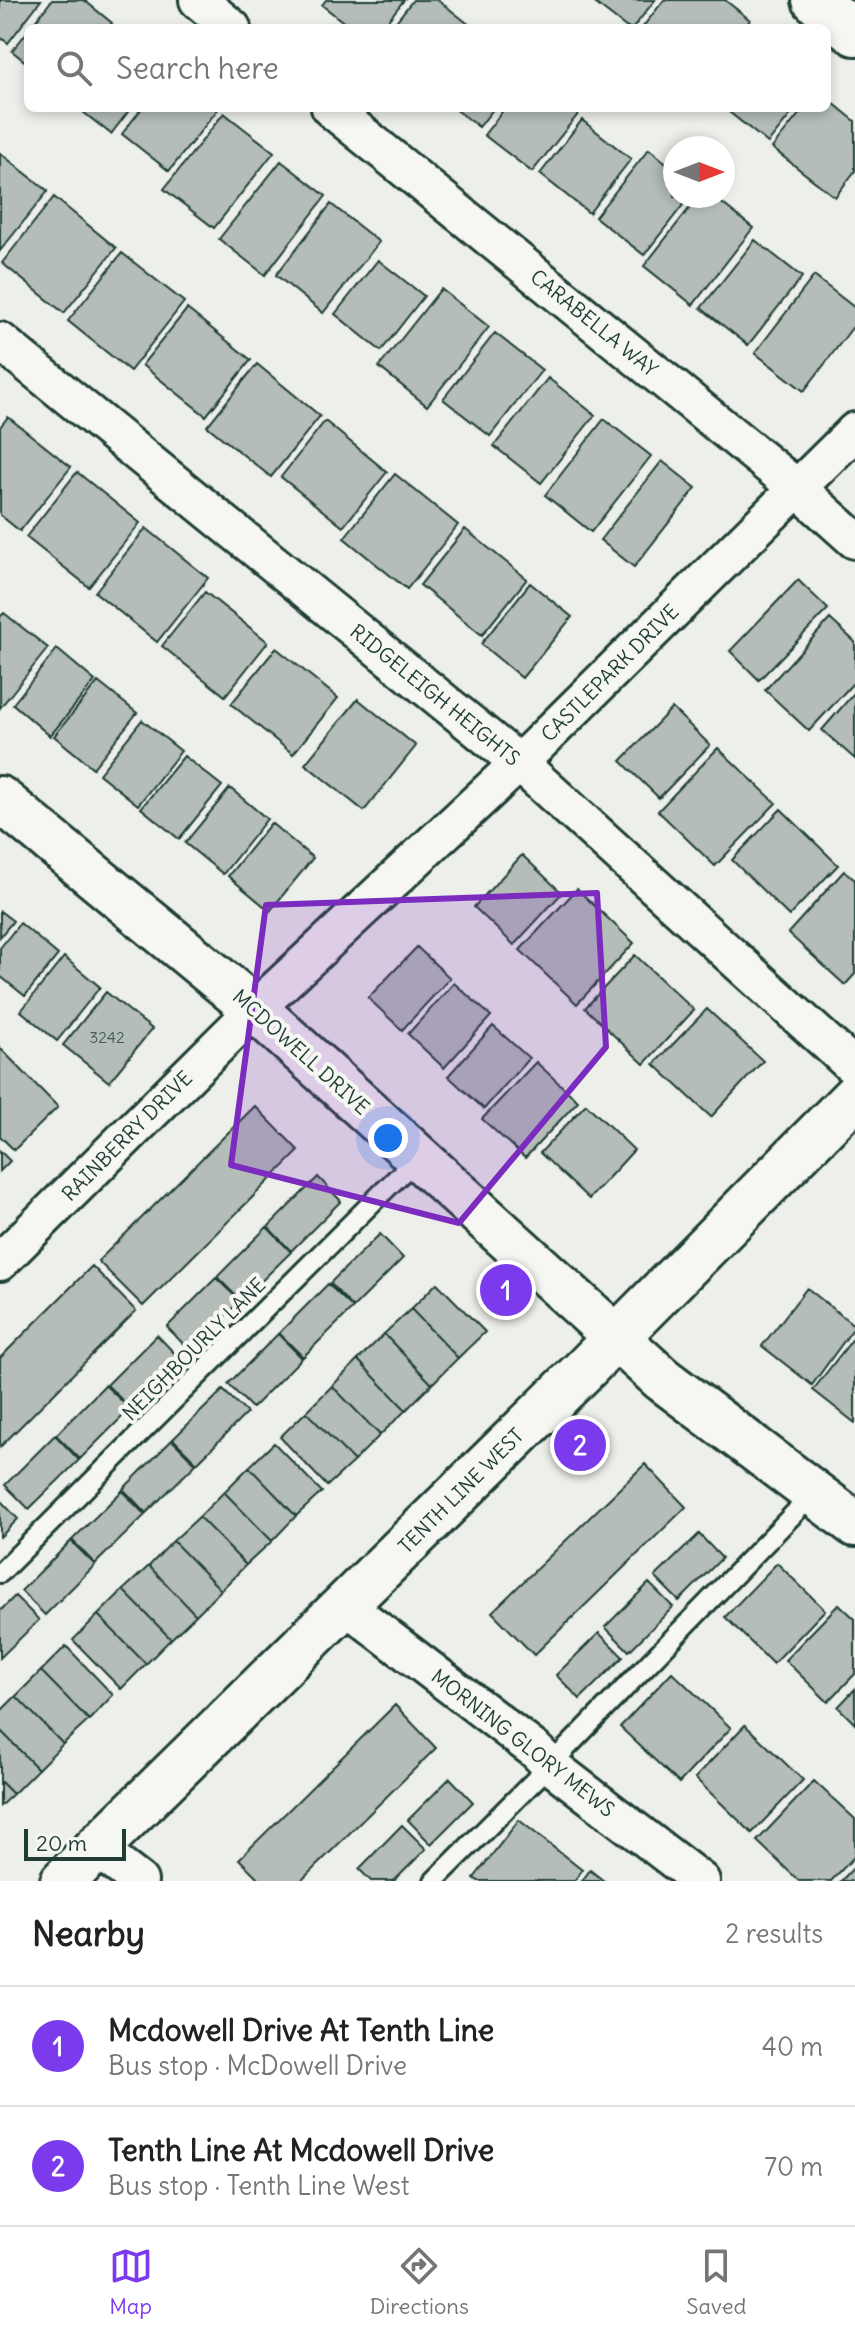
<!DOCTYPE html>
<html lang="en">
<head>
<meta charset="utf-8">
<style>
	body { margin:0; font-family:Delius,sans-serif; background:#f2f2f2; color:#222 }
	.compass { position:absolute; left:663px; top:136px; width:72px; height:72px; border-radius:50%; background:#fff; box-shadow:0 4px 12px #0003; rotate:90deg }
	.scale { position:absolute; left:24px; bottom:20px; width:102px; box-sizing:border-box; padding-left:8px; border:4px solid #1f3d34; border-top:0; font-size:22px; line-height:28px; white-space:nowrap; color:#1f3d34; -webkit-text-stroke:6px #f6f6f2; paint-order:stroke }
	.you { position:absolute; left:388px; top:1138px; width:28px; height:28px; margin:-20px; border:6px solid #fff; border-radius:50%; background:#1a73e8; box-shadow:0 0 0 12px #1a73e833 }
	.badge { display:grid; place-items:center; width:52px; height:52px; border-radius:50%; background:#7c3aed; color:#fff; font-size:26px; font-weight:700 }
	.pin { position:absolute; translate:-50% -50%; border:4px solid #fff; box-shadow:0 2px 8px #0006 }
	.list { margin:0; padding:0; list-style:none }
	h2 { display:flex; justify-content:space-between; align-items:center; height:104px; margin:0; padding:0 32px; font-size:34px }
	h2 small { font-size:26px; font-weight:400; color:#767676 }
	.list li { display:grid; grid-template-columns:52px 1fr auto; gap:24px; align-items:center; box-sizing:border-box; height:120px; padding:0 32px; border-top:2px solid #e0e0e0 }
	.list b { display:block; font-size:30px; white-space:nowrap }
	.list p { margin:0; font-size:26px; white-space:nowrap; color:#767676 }
	.list em { font-size:26px; font-style:normal; color:#767676 }
	.icon { flex:none; width:44px; height:44px; fill:none; stroke:currentColor; stroke-width:2; stroke-linecap:round; stroke-linejoin:round }
	.map { position:relative; flex:none; width:855px; height:1881px; overflow:hidden }
	.search { position:absolute; background:#fff; box-shadow:0 4px 12px #0003; left:24px; right:24px; top:24px; height:88px; display:flex; align-items:center; gap:20px; box-sizing:border-box; padding:0 28px; border-radius:12px; color:#767676; font-size:30px }
	.sheet { height:344px; background:#fff }
	nav { display:flex; justify-content:space-around; align-items:center; box-sizing:border-box; height:112px; border-top:2px solid #e0e0e0; background:#fff; font-size:22px; color:#767676 }
	nav a { display:grid; justify-items:center; gap:4px }
	nav .on { color:#7c3aed }
	.map>svg:first-child { display:block }
	.building { fill:#b4bdb8; stroke:#1f3d34; stroke-width:2 }
	.lines { fill:none; stroke-linecap:round; stroke-linejoin:round }
	.service-casing { stroke:#1f3d34; stroke-width:24 }
	.minor-casing { stroke:#1f3d34; stroke-width:42 }
	.tertiary-casing { stroke:#1f3d34; stroke-width:50 }
	.service { stroke:#f6f6f2; stroke-width:18 }
	.minor { stroke:#f6f6f2; stroke-width:36 }
	.tertiary { stroke:#f6f6f2; stroke-width:44 }
	.marked { fill:#7b2cbf; fill-opacity:0.2; stroke:#7b2cbf; stroke-width:6; stroke-linejoin:round }
	.labels { text-anchor:middle; stroke-width:8; stroke-linejoin:round; paint-order:stroke }
	.number-label { font-size:16px; fill:#445d55 }
	.street-label { font-size:20px; fill:#1f3d34; stroke:#f6f6f2 }
</style>
</head>
<body>
<div class="map">
<svg width="855" height="1881" viewBox="0 0 855 1881">
	<rect width="100%" height="100%" fill="#edefea"/>
	<filter id="ink" filterUnits="userSpaceOnUse"><feTurbulence type="fractalNoise" baseFrequency=".0125" numOctaves="2"/><feDisplacementMap in="SourceGraphic" scale="16" xChannelSelector="R" yChannelSelector="G"/><feConvolveMatrix kernelMatrix="1 2 1 2 8 2 1 2 1" color-interpolation-filters="sRGB"/></filter>
	<g filter="url(#ink)">
		<path class="building" d="M0,0H41L8,43L0,37Z
			M52,0H84L112,23L108,28H30Z
			M326,0H404L382,28H351L322,5Z
			M413,0H438L471,26L391,28Z
			M591,0H655L633,28H627Z
			M664,0H725L750,20L744,28H642Z
			M28,31V64L12,51Z
			M827,98L855,121V171L835,197L772,148L804,108H827Z
			M78,108H131L111,134Z
			M142,108H219L169,171L122,134Z
			M454,108H494L479,127Z
			M505,108H583L532,172L484,135Z
			M724,108H796L768,143Z
			M224,113L274,152L214,228L164,189Z
			M582,120L631,159L589,213L540,174Z
			M649,149L675,170V196H690L644,255L595,217Z
			M0,153L48,191L0,251Z
			M281,161L326,196L265,275L219,239Z
			M699,196H713L753,228L693,305L644,266Z
			M54,197L116,248L64,313L2,263Z
			M331,204L379,242L323,313L276,275Z
			M755,240L802,277L748,345L701,308Z
			M122,253L184,302L130,371L68,321Z
			M378,260L424,296L381,351L335,314Z
			M814,276L855,308V324L804,391L755,353Z
			M441,289L489,327L427,406L379,367Z
			M187,309L251,360L206,416L142,365Z
			M495,333L542,370L490,436L443,399Z
			M257,364L320,416L271,477L207,426Z
			M548,378L595,415L541,483L494,446Z
			M8,417L71,467L20,531L0,515V427Z
			M604,419L651,456L591,532L545,495Z
			M325,421L387,472L343,527L281,477Z
			M662,461L696,488L634,567L600,540Z
			M77,472L140,523L89,587L26,537Z
			M395,474L458,525L407,589L344,538Z
			M146,528L208,578L157,642L95,592Z
			M465,529L527,579L482,635L420,585Z
			M798,580L828,609L759,680L730,651Z
			M530,583L572,617L522,678L481,644Z
			M205,592L268,642L225,696L162,646Z
			M4,613L48,648L0,708V617Z
			M830,619L855,642V681L809,731L765,690Z
			M276,648L338,698L293,754L231,704Z
			M57,649L95,681L50,736L13,704Z
			M98,682L137,713L93,768L54,736Z
			M855,692V759L822,730Z
			M358,699L416,746L364,811L305,764Z
			M672,708L710,745L659,798L621,761Z
			M142,720L181,751L138,805L99,774Z
			M718,748L776,803L715,866L658,811Z
			M184,756L222,786L179,839L141,808Z
			M230,788L267,819L223,874L185,843Z
			M781,809L838,865L789,916L732,860Z
			M271,823L313,858L270,911L228,876Z
			M522,855L562,893L514,945L474,907Z
			M844,871L855,880V974L845,985L788,933Z
			M577,889L634,943L577,1004L520,950Z
			M0,911L13,921L0,937Z
			M20,923L58,955L25,996L0,976V948Z
			M417,947L450,978L402,1030L368,998Z
			M635,955L694,1010L644,1064L585,1008Z
			M64,957L100,987L57,1041L21,1011Z
			M454,983L491,1016L444,1068L408,1034Z
			M106,992L152,1029L109,1082L63,1045Z
			M707,1009L763,1061L711,1117L654,1064Z
			M493,1026L529,1058L484,1109L448,1076Z
			M0,1048L58,1107L14,1150L0,1136Z
			M536,1062L578,1101L525,1158L482,1119Z
			M586,1104L634,1150L589,1199L540,1153Z
			M255,1106L299,1151L143,1306L98,1261Z
			M0,1151L10,1161L0,1171Z
			M318,1177L341,1201L291,1251L268,1227Z
			M267,1227L291,1252L241,1301L217,1277Z
			M380,1234L403,1258L353,1308L330,1283Z
			M92,1266L136,1311L0,1447V1358Z
			M216,1278L240,1301L190,1351L167,1327Z
			M437,1283L485,1332L458,1358L411,1309Z
			M328,1284L353,1308L303,1357L279,1333Z
			M807,1288L855,1326L812,1385L762,1346Z
			M411,1309L458,1358L432,1384L384,1334Z
			M278,1334L302,1358L252,1408L228,1384Z
			M384,1334L432,1384L406,1410L358,1360Z
			M157,1335L180,1359L130,1408L107,1385Z
			M855,1336V1423L813,1390Z
			M358,1360L406,1410L380,1435L332,1386Z
			M105,1385L130,1409L80,1459L56,1435Z
			M332,1386L380,1435L354,1461L306,1412Z
			M223,1390L247,1413L197,1463L173,1439Z
			M306,1412L354,1461L327,1486L280,1437Z
			M55,1435L79,1460L29,1509L5,1485Z
			M172,1440L196,1464L146,1513L123,1489Z
			M274,1443L322,1492L296,1516L249,1467Z
			M645,1464L686,1507L534,1655L492,1612Z
			M249,1467L296,1516L272,1541L224,1492Z
			M122,1491L145,1515L95,1564L72,1540Z
			M224,1492L272,1541L246,1565L199,1517Z
			M0,1500L18,1519L0,1537Z
			M199,1517L246,1565L221,1590L173,1541Z
			M699,1534L722,1558L679,1601L655,1577Z
			M71,1541L95,1565L45,1615L21,1591Z
			M173,1541L221,1590L196,1615L149,1566Z
			M777,1563L825,1610L773,1664L725,1617Z
			M149,1566L196,1615L171,1639L123,1590Z
			M649,1583L673,1607L629,1651L605,1627Z
			M123,1590L171,1639L146,1664L98,1615Z
			M15,1596L39,1620L0,1658V1611Z
			M839,1604L855,1619V1674L828,1702L785,1660Z
			M98,1615L146,1664L121,1689L73,1640Z
			M599,1633L623,1657L580,1699L556,1675Z
			M66,1646L113,1695L89,1720L41,1671Z
			M41,1671L89,1720L63,1744L16,1696Z
			M672,1672L731,1728L679,1783L620,1727Z
			M855,1689V1724L838,1707Z
			M16,1696L63,1744L38,1769L0,1730V1712Z
			M395,1705L436,1748L301,1881H261L239,1859Z
			M745,1725L803,1780L752,1833L695,1778Z
			M0,1730L38,1769L13,1794L0,1781Z
			M450,1778L473,1802L431,1844L408,1820Z
			M0,1781L13,1794L0,1806Z
			M814,1781L855,1819V1856L831,1881H799L757,1841Z
			M519,1820L582,1870L574,1881H478L474,1878Z
			M402,1825L426,1849L394,1881H371L359,1869Z
			M855,1866V1881H841Z
			M590,1870L604,1881H582Z"/>
		<g class="lines">
			<defs>
				<path id="service" d="M0,1573L418,1157
					M434,1881L550,1765L815,1492"/>
				<path id="minor" d="M198,0L232,28
					M330,108L797,488L855,540
					M0,341L519,763L855,1068
					M0,1262L255,1009L519,763L855,431
					M345,1605L535,1750L550,1765L701,1881
					M96,1848L139,1881"/>
				<path id="tertiary" d="M815,0L855,33
					M0,799L255,1009L662,1379L855,1524
					M63,1881L581,1373L855,1096"/>
			</defs>
			<use href="#service" class="service-casing"/>
			<use href="#minor" class="minor-casing"/>
			<use href="#tertiary" class="tertiary-casing"/>
			<use href="#service" class="service"/>
			<use href="#minor" class="minor"/>
			<use href="#tertiary" class="tertiary"/>
		</g>
	</g>
	<path class="marked" d="M597,893L606,1047L459,1223L231,1165L266,905Z"/>
	<g class="labels">
		<g class="number-label">
			<text x="107" y="1043">3242</text>
		</g>
		<g class="street-label">
			<text transform="translate(594 323) rotate(39)" y="7">CARABELLA WAY</text>
			<text transform="translate(610 673) rotate(-45)" y="7">CASTLEPARK DRIVE</text>
			<text transform="translate(435 695) rotate(39)" y="7">RIDGELEIGH HEIGHTS</text>
			<text transform="translate(301 1052) rotate(42)" y="7">MCDOWELL DRIVE</text>
			<text transform="translate(127 1136) rotate(-45)" y="7">RAINBERRY DRIVE</text>
			<text transform="translate(194 1349) rotate(-45)" y="7">NEIGHBOURLY LANE</text>
			<text transform="translate(461 1491) rotate(-45)" y="7">TENTH LINE WEST</text>
			<text transform="translate(523 1743) rotate(38)" y="7">MORNING GLORY MEWS</text>
		</g>
	</g>
</svg>
<svg class="compass" viewBox="-18 -18 36 36"><path d="M0-13l5 13h-10z" fill="#e53935"/><path d="M0 13l5-13h-10z" fill="#767676"/></svg>
<div class="scale">20 m</div>
<div class="you"></div>
<div class="pin badge" style="left:506px;top:1290px">1</div>
<div class="pin badge" style="left:580px;top:1445px">2</div>
<div class="search"><svg class="icon" aria-label="search" viewBox="0 0 24 24"><circle cx="10" cy="10" r="6"/><path d="M15 15l6 6"/></svg>Search here</div>
</div>
<section class="sheet">
<h2>Nearby<small>2 results</small></h2>
<ul class="list">
<li><span class="badge">1</span><div><b>Mcdowell Drive At Tenth Line</b><p>Bus stop · McDowell Drive</p></div><em>40 m</em></li>
<li><span class="badge">2</span><div><b>Tenth Line At Mcdowell Drive</b><p>Bus stop · Tenth Line West</p></div><em>70 m</em></li>
</ul>
</section>
<nav>
<a class="on"><svg class="icon" aria-label="map" viewBox="0 0 24 24"><path d="M3 6l6-2 6 2 6-2v14l-6 2-6-2-6 2zM9 4v14M15 6v14"/></svg>Map</a>
<a><svg class="icon" aria-label="directions" viewBox="0 0 24 24"><path d="M12 3l9 9-9 9-9-9zM9 14v-3h6M13 9l2 2-2 2"/></svg>Directions</a>
<a><svg class="icon" aria-label="saved" viewBox="0 0 24 24"><path d="M7 4h10v16l-5-4-5 4z"/></svg>Saved</a>
</nav>
</body>
</html>
